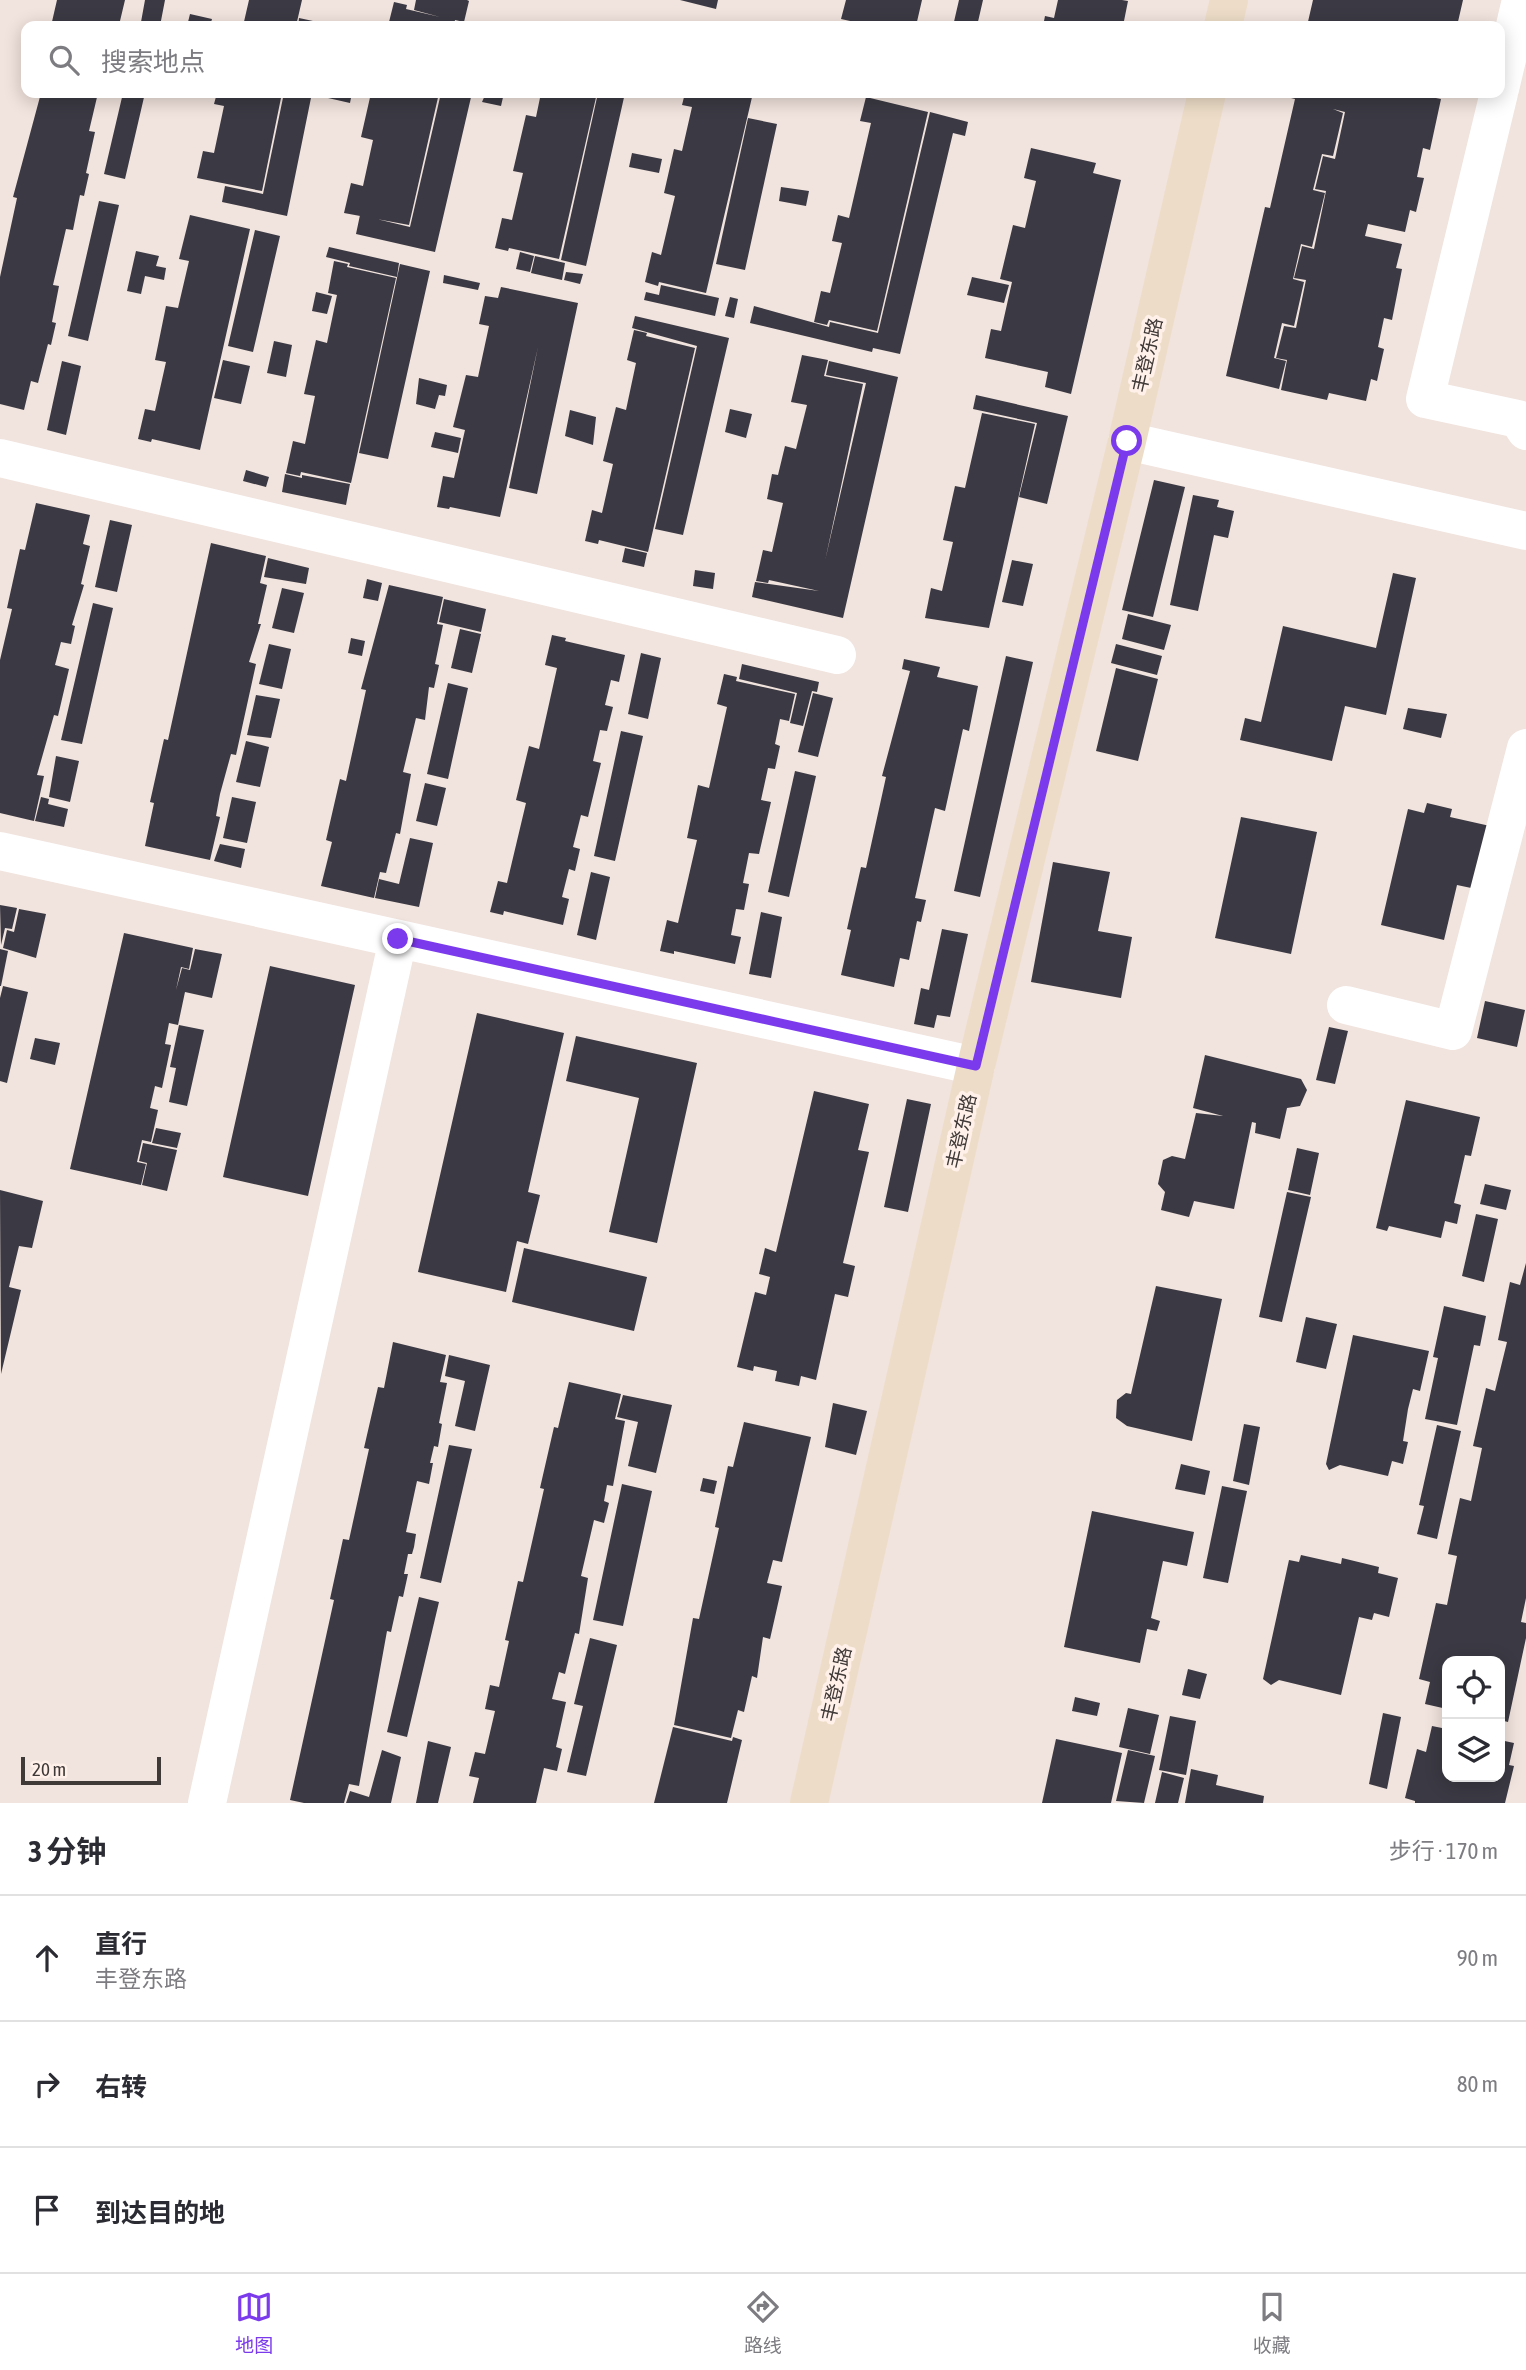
<!DOCTYPE html>
<html lang="zh">
<head>
<meta charset="utf-8">
<style>
	body { margin:0; font-family:"Asap Condensed","Noto Sans SC",sans-serif; background:#f7f7f7; color:#2b2b33 }
	.controls { position:absolute; right:21px; bottom:21px; display:grid; overflow:hidden; border-radius:14px; box-shadow:0 4px 18px #0003 }
	.controls button { width:63px; height:63px; display:grid; place-items:center; padding:0; border:0; border-bottom:2px solid #e1e1e2; background:#fff; color:#2b2b33; font:35px sans-serif }
	.scale { position:absolute; left:21px; bottom:18px; width:140px; box-sizing:border-box; padding-left:7px; border:4px solid #3f3937; border-top:0; font-size:19px; line-height:24px; white-space:nowrap; color:#3f3937; -webkit-text-stroke:5px #fff0ea; paint-order:stroke }
	.stop { position:absolute; width:21px; height:21px; margin:-16px; border:5px solid #7c3aed; border-radius:50%; background:#fff }
	.stop.end { background:#7c3aed; border-color:#fff; box-shadow:0 2px 7px #0008 }
	.list { margin:0; padding:0; list-style:none }
	h2 { display:flex; justify-content:space-between; align-items:center; height:91px; margin:0; padding:0 28px; font-size:30px }
	h2 small { font-size:23px; font-weight:400; color:#7c7c81 }
	.list li { display:grid; grid-template-columns:46px 1fr auto; gap:21px; align-items:center; box-sizing:border-box; height:126px; padding:0 28px; border-top:2px solid #e1e1e2 }
	.list b { display:block; font-size:26px; white-space:nowrap }
	.list p { margin:0; font-size:23px; white-space:nowrap; color:#7c7c81 }
	.list em { font-size:23px; font-style:normal; color:#7c7c81 }
	.icon { flex:none; width:38px; height:38px; fill:none; stroke:currentColor; stroke-width:2; stroke-linecap:round; stroke-linejoin:round }
	.map { position:relative; flex:none; width:1526px; height:1803px; overflow:hidden }
	.search { position:absolute; background:#fff; box-shadow:0 4px 18px #0003; left:21px; right:21px; top:21px; height:77px; display:flex; align-items:center; gap:18px; box-sizing:border-box; padding:0 24px; border-radius:14px; color:#7c7c81; font-size:26px }
	.sheet { height:469px; background:#fff }
	nav { display:flex; justify-content:space-around; align-items:center; box-sizing:border-box; height:98px; border-top:2px solid #e1e1e2; background:#fff; font-size:19px; color:#7c7c81 }
	nav a { display:grid; justify-items:center; gap:4px }
	nav .on { color:#7c3aed }
	.map>svg:first-child { display:block }
	.building { fill:#3b3943 }
	.lines { fill:none; stroke-linecap:round; stroke-linejoin:round }
	.street { stroke:#fff; stroke-width:38 }
	.secondary { stroke:#edddc8; stroke-width:38 }
	.route { stroke:#7c3aed; stroke-width:9 }
	.labels { text-anchor:middle; stroke-width:7; stroke-linejoin:round; paint-order:stroke }
	.street-label { font-size:19px; fill:#3f3937; stroke:#fff0ea }
</style>
</head>
<body>
<div class="map">
<svg width="1526" height="1803" viewBox="0 0 1526 1803">
	<rect width="100%" height="100%" fill="#f1e3dd"/>
	<path class="building" d="M57,0H125L120,21L124,22L123,26H51Z
		M145,0H165L160,26L141,22Z
		M249,0H302L296,26H243Z
		M416,0H467L469,1L464,22L455,20L454,26H388L394,2L407,5L406,9L440,17L414,10Z
		M680,0H718L716,9Z
		M846,0H922L916,26H873L841,19Z
		M959,0H983L977,26H953Z
		M1058,0H1122L1128,1L1123,26H1043L1045,16L1054,18Z
		M1313,0H1463L1457,26H1307Z
		M190,14L212,19L210,26H187Z
		M299,18L327,24L326,26H298Z
		M41,93H98L89,131L95,132L86,173L89,174L84,196L80,195L73,230L66,229L53,285L59,286L52,322L56,323L51,345L48,344L38,383L31,381L24,410L0,404V277L17,198L13,197Z
		M123,93H145L125,179L104,174Z
		M217,93H282L262,191L197,178L203,151L214,153L224,106L214,104Z
		M284,93H312L287,216L222,202L225,186L263,194Z
		M329,93H352L350,103L328,98Z
		M371,93H439L409,225L344,213L351,183L363,186L373,140L361,137Z
		M441,93H472L435,252L356,234L360,215L410,227Z
		M486,93H504L501,106L482,102Z
		M541,93H597L559,259L509,248L508,251L495,248L502,218L512,220L523,173L513,171L526,115L536,117Z
		M598,93H625L586,266L561,260Z
		M685,93H753L706,293L659,282L658,286L645,282L652,252L661,255L675,196L664,193L674,149L682,151L692,107L682,105Z
		M1292,93H1437L1436,98L1441,99L1430,150L1423,148L1417,177L1424,178L1416,212L1410,210L1405,232L1368,224L1365,236L1402,244L1396,268L1402,269L1392,320L1384,318L1378,347L1384,349L1377,381L1371,379L1366,401L1329,393L1327,400L1281,390L1287,360L1276,358L1284,326L1296,328L1306,280L1294,278L1302,246L1314,249L1326,191L1315,189L1323,156L1335,159L1345,112L1333,109L1343,113L1333,156L1322,154L1313,190L1325,193L1312,247L1301,244L1293,279L1304,282L1294,326L1282,323L1274,358L1286,361L1279,389L1226,376L1265,207L1270,208L1295,99L1291,98Z
		M866,97L928,112L877,331L829,320L827,325L814,322L821,291L830,293L842,243L832,241L838,215L849,218L871,123L860,121Z
		M930,112L968,122L965,136L953,133L900,354L873,348L872,352L750,323L754,306L829,327L830,322L878,333Z
		M748,118L777,124L745,270L716,264Z
		M1031,148L1096,163L1093,173L1121,180L1071,394L1045,387L1048,372L985,358L991,329L1001,331L1012,282L1000,279L1013,225L1025,228L1036,181L1024,178Z
		M632,153L662,159L659,173L629,167Z
		M781,187L809,191L806,206L779,201Z
		M99,201L119,205L88,341L68,336Z
		M190,215L250,229L200,450L152,439L151,442L138,439L145,409L155,411L166,362L155,360L166,306L178,308L189,261L179,259Z
		M255,230L280,236L253,352L228,346Z
		M329,247L399,263L397,277L349,266L350,263L326,257Z
		M136,251L159,256L156,266L166,268L164,280L145,276L141,294L127,291Z
		M520,252L534,256L530,272L516,269Z
		M535,256L565,263L562,280L531,273Z
		M334,261L348,264L347,267L396,278L351,483L301,472L300,476L286,473L293,441L305,444L315,396L304,394L316,340L327,343L337,295L328,293Z
		M400,264L430,271L388,459L359,453Z
		M566,272L583,274L580,284L564,280Z
		M444,275L480,283L478,290L443,283Z
		M972,277L1009,285L1004,303L967,295Z
		M661,285L719,298L715,316L644,300L646,292L659,295Z
		M501,287L578,303L537,494L509,488L538,347L500,517L450,507L449,509L437,507L443,476L454,478L465,430L453,427L466,375L478,377L489,326L479,324L485,296L498,298Z
		M316,292L332,296L327,314L312,311Z
		M730,297L738,299L734,318L725,316Z
		M635,316L729,338L683,535L655,529L697,346L632,328Z
		M634,330L647,333L646,336L695,348L648,552L599,540L598,544L585,541L592,510L602,513L613,464L603,461L616,407L626,410L636,363L627,360Z
		M274,341L292,345L286,377L267,373Z
		M802,355L828,360L824,376L863,384L825,561L866,383L826,375L829,361L898,377L843,618L752,597L755,582L819,591L769,580L768,583L756,581L763,550L772,552L783,503L767,499L772,474L778,475L785,446L796,449L807,405L791,402Z
		M223,360L250,366L241,404L214,398Z
		M62,361L81,366L66,435L47,430Z
		M419,378L447,385L445,396L439,395L435,409L416,404Z
		M976,395L1068,416L1047,504L1019,497L1037,423L973,409Z
		M730,409L752,414L746,438L725,432Z
		M570,410L596,417L593,445L565,436Z
		M982,413L1035,424L989,628L925,618L931,588L942,591L953,542L943,540L955,486L965,488Z
		M435,432L461,438L458,453L431,447Z
		M246,470L269,477L266,487L243,481Z
		M285,474L302,478V475L350,484L346,505L282,492Z
		M1154,480L1185,487L1153,617L1122,610Z
		M1193,495L1219,500L1217,507L1234,511L1228,538L1214,535L1198,611L1170,605Z
		M36,503L90,515L83,544L90,546L81,584L84,585L72,625L75,626L71,644L61,642L55,665L69,669L58,716L54,715L37,775L44,776L34,821L0,813V660L12,609L7,608L20,549L25,550Z
		M110,520L132,525L117,592L95,587Z
		M211,543L266,556L260,583L267,585L258,624H261L249,662L256,664L236,755L231,754L220,794L216,816L220,817L210,860L145,846L154,803L150,802L164,739L168,740Z
		M625,548L647,553L644,567L622,562Z
		M268,558L309,568L306,584L264,577Z
		M1012,560L1033,564L1023,606L1002,602Z
		M695,570L715,573L713,589L693,586Z
		M1393,573L1416,578L1386,715L1345,706L1332,761L1240,740L1245,718L1261,722L1283,626L1376,648Z
		M367,579L382,583L378,601L363,598Z
		M389,585L443,597L437,624L443,625L435,664L439,665L434,688L429,687L425,720L416,718L403,772L411,774L400,834L396,833L386,873L380,872L374,898L321,886L332,842L326,840L340,779L346,781L366,690L361,689Z
		M282,588L304,593L294,633L272,628Z
		M444,599L486,609L481,632L439,622Z
		M93,603L113,608L82,744L61,740Z
		M1128,614L1171,625L1164,650L1122,639Z
		M460,629L481,634L472,673L451,668Z
		M552,635L566,638L565,641L625,655L619,682L611,680L605,705L613,707L607,731L600,730L593,761L601,763L588,817L581,815L573,847L580,849L575,871L569,869L562,897L569,899L563,925L504,911L503,915L490,912L498,881L507,883L526,803L516,800L529,746L539,749L557,668L545,665Z
		M351,638L365,641L362,656L348,653Z
		M269,644L291,649L282,689L259,684Z
		M1116,644L1162,656L1157,675L1111,663Z
		M641,653L661,658L648,719L628,714Z
		M1006,656L1033,662L980,897L954,891Z
		M904,659L940,667L937,677L978,686L969,731L963,729L945,811L935,808L915,898L926,900L921,922L917,921L909,960L900,958L894,987L841,975L851,930L847,929L861,867L866,868L886,777L882,776L910,671L902,669Z
		M742,664L819,682L817,692L812,691L803,726L790,723L797,693L739,679Z
		M1116,668L1158,679L1138,761L1096,751Z
		M724,674L737,677L736,681L795,694L789,721L780,719L775,744L780,746L775,769L768,768L761,800L771,802L759,854L749,853L743,883L749,884L744,910L736,909L731,935L741,937L735,964L674,951V954L660,951L667,920L678,923L697,840L687,838L698,785L709,788L727,707L717,704Z
		M448,683L468,688L448,779L427,774Z
		M813,693L833,698L818,757L798,752Z
		M256,695L280,699L271,738L247,735Z
		M1408,708L1447,714L1441,738L1403,729Z
		M621,731L643,736L615,861L594,856Z
		M246,741L269,747L260,787L236,782Z
		M56,756L79,761L70,802L49,797Z
		M795,771L816,776L789,897L768,892Z
		M425,783L446,788L437,826L416,821Z
		M41,797L49,799L48,804L68,809L64,827L35,821Z
		M232,797L256,802L247,843L223,838Z
		M1427,803L1452,809L1450,817L1490,826L1476,889L1457,885L1444,940L1381,925L1408,809L1424,813Z
		M1241,817L1317,832L1291,954L1215,938Z
		M410,838L433,843L419,907L375,898L379,879L399,884Z
		M220,844L245,849L241,868L214,861Z
		M1053,862L1110,872L1098,931L1132,937L1121,998L1031,982Z
		M591,872L610,877L596,940L577,935Z
		M0,905L17,908L12,929L5,928L1,945Z
		M19,909L46,914L36,958L3,948L7,930L14,932Z
		M761,912L782,917L771,978L749,974Z
		M942,929L968,934L950,1017L937,1015L934,1028L914,1024L921,988L929,990Z
		M124,933L193,948L189,969L181,967L176,990L182,968L190,970L195,949L222,954L212,998L185,992L178,1025L169,1023L165,1044L171,1045L162,1088L155,1086L150,1108L158,1110L151,1142L142,1140L137,1162L146,1164L141,1185L70,1169Z
		M0,949L8,951L1,986H0Z
		M270,966L355,985L308,1196L223,1177Z
		M3,986L28,992L7,1083L0,1081V998Z
		M1485,1001L1525,1010L1517,1047L1477,1038Z
		M477,1013L564,1033L528,1192L540,1195L528,1244L517,1241L506,1292L418,1272Z
		M179,1025L204,1030L187,1106L169,1102L176,1068L170,1067Z
		M1329,1027L1348,1031L1335,1084L1316,1080Z
		M576,1036L697,1063L657,1243L609,1232L639,1098L566,1081Z
		M35,1038L60,1043L55,1065L30,1059Z
		M1205,1055L1301,1079L1307,1090L1300,1106L1287,1108L1280,1139L1255,1133L1256,1123L1252,1122L1234,1209L1194,1201L1189,1217L1161,1210L1165,1192L1158,1184L1163,1160L1172,1156L1185,1159L1196,1113L1223,1116L1193,1108Z
		M814,1091L869,1104L858,1150L869,1152L843,1263L855,1266L848,1297L835,1294L816,1380L801,1376L799,1386L775,1381L777,1371L754,1366L753,1371L737,1367L755,1292L766,1295L770,1277L759,1274L765,1248L776,1252Z
		M907,1099L931,1104L908,1212L884,1207Z
		M1406,1100L1480,1117L1471,1156L1465,1155L1454,1203L1461,1205L1457,1224L1445,1221L1441,1238L1389,1226L1387,1231L1376,1228Z
		M156,1128L181,1133L177,1148L152,1143Z
		M143,1143L177,1150L167,1191L142,1185L147,1163L139,1161Z
		M1297,1148L1319,1153L1310,1195L1288,1190Z
		M1485,1184L1511,1190L1506,1210L1480,1204Z
		M0,1190L43,1201L32,1248L19,1246L9,1287L21,1290L1,1374Z
		M1287,1192L1311,1197L1282,1322L1259,1317Z
		M1476,1214L1498,1219L1484,1282L1462,1276Z
		M524,1248L647,1277L634,1331L512,1302Z
		M1526,1263V1598L1521,1622L1526,1623V1638L1508,1722L1500,1720V1661H1447V1709L1425,1704L1430,1682L1419,1679L1436,1603L1447,1605L1457,1556L1448,1554L1460,1498L1471,1501L1482,1448L1473,1446L1486,1388L1495,1391L1507,1342L1498,1340L1510,1282L1520,1285Z
		M1156,1286L1222,1299L1192,1441L1127,1426L1116,1418L1117,1400L1126,1393L1131,1394Z
		M1444,1306L1486,1316L1480,1346L1474,1345L1457,1425L1425,1419L1438,1358L1433,1357Z
		M1306,1317L1337,1324L1326,1369L1296,1362Z
		M1353,1335L1429,1351L1420,1391L1413,1389L1408,1409L1403,1441L1408,1442L1403,1464L1392,1461L1388,1476L1340,1465L1329,1470L1326,1464Z
		M393,1342L446,1355L440,1382L447,1383L439,1423L442,1424L438,1447L434,1446L430,1463H433L429,1484L417,1481L406,1532L416,1534L414,1547L412,1554H408L404,1574H408L403,1597L399,1596L391,1632L387,1631L359,1786L349,1784L344,1803H304L290,1800L334,1600L330,1599L343,1539L349,1540L369,1449L364,1448L378,1387L384,1388Z
		M449,1355L490,1365L475,1431L455,1426L465,1381L445,1376Z
		M569,1382L621,1394L615,1419L625,1421L613,1486L607,1485L604,1501L609,1503L604,1523L594,1520L581,1576L588,1578L579,1634L575,1633L565,1674L559,1672L552,1699L566,1702L556,1747L562,1749L557,1771L544,1768L536,1803H473L479,1778L469,1776L475,1752L485,1754L495,1711L485,1709L490,1685L499,1687L509,1641L505,1640L518,1581L523,1582L544,1489L540,1488L554,1427L558,1428Z
		M623,1395L672,1405L656,1473L628,1466L638,1422L617,1417Z
		M833,1403L867,1411L856,1455L825,1447Z
		M744,1422L811,1437L782,1562L773,1560L767,1583L782,1586L770,1639L763,1637L757,1678L752,1676L744,1712L738,1710L731,1738L674,1725L693,1618L699,1619L719,1528L715,1527L728,1466L733,1467Z
		M1244,1424L1260,1427L1249,1485L1233,1481Z
		M1437,1425L1461,1431L1437,1539L1417,1534L1424,1506L1419,1505Z
		M449,1445L472,1449L441,1583L420,1578Z
		M1181,1464L1210,1471L1205,1495L1175,1489Z
		M703,1478L717,1481L714,1494L700,1491Z
		M622,1484L652,1491L623,1626L593,1620Z
		M1222,1486L1247,1491L1228,1583L1203,1578Z
		M1092,1511L1194,1532L1187,1566L1163,1561L1151,1618L1160,1621L1157,1631L1147,1629L1140,1663L1064,1647Z
		M1301,1555L1341,1564L1342,1558L1379,1567L1378,1573L1398,1578L1389,1617L1374,1613L1372,1620L1359,1617L1341,1695L1279,1680L1271,1685L1263,1679L1289,1560L1299,1562Z
		M419,1597L439,1602L407,1737L387,1732Z
		M590,1638L617,1645L586,1776L567,1772L583,1706L574,1704Z
		M1188,1669L1207,1674L1200,1699L1182,1695Z
		M1075,1697L1100,1703L1097,1716L1072,1711Z
		M1128,1708L1159,1715L1150,1754L1119,1747Z
		M1383,1713L1401,1717L1387,1789L1369,1784Z
		M1170,1716L1196,1721L1186,1775L1159,1770Z
		M1432,1726L1447,1729V1777H1500V1740L1514,1743L1509,1765L1514,1766L1505,1803H1415V1801L1405,1798L1417,1749L1426,1752Z
		M673,1727L732,1741L733,1737L742,1740L727,1803H654Z
		M1056,1739L1122,1753L1111,1803H1042Z
		M428,1741L451,1747L438,1803H416Z
		M382,1750L401,1757L391,1803H346L350,1791L369,1797Z
		M1128,1750L1155,1756L1144,1803L1116,1801Z
		M1191,1769L1218,1775L1216,1785L1264,1796L1263,1803H1185Z
		M1162,1772L1184,1778L1178,1803H1155Z"/>
	<g class="lines">
		<path class="street" d="M1500,89L1521,0
			M1499,93L1425,399L1518,419L1526,431
			M1127,441L1526,531
			M0,458L837,655
			M0,851L976,1066
			M1346,1005L1453,1031L1526,748
			M207,1803L398,939"/>
		<path class="secondary" d="M1223,26L1229,0
			M809,1803L976,1066L1127,441L1207,93"/>
	</g>
	<g class="lines">
		<path class="route" d="M398,939L976,1066L1127,441"/>
	</g>
	<g class="labels">
		<g class="street-label">
			<text transform="translate(1147 355) rotate(-77)" y="7">丰登东路</text>
			<text transform="translate(961 1131) rotate(-77)" y="7">丰登东路</text>
			<text transform="translate(836 1684) rotate(-77)" y="7">丰登东路</text>
		</g>
	</g>
</svg>
<div class="controls">
<button><svg class="icon" aria-label="locate" viewBox="0 0 24 24"><circle cx="12" cy="12" r="6"/><path d="M12 2v4M12 18v4M2 12h4M18 12h4"/></svg></button>
<button><svg class="icon" aria-label="layers" viewBox="0 0 24 24"><path d="M12 4l9 5-9 5-9-5zM3 14l9 5 9-5"/></svg></button>
</div>
<div class="scale">20 m</div>
<div class="stop" style="left:1127px;top:441px"></div>
<div class="stop end" style="left:398px;top:939px"></div>
<div class="search"><svg class="icon" aria-label="search" viewBox="0 0 24 24"><circle cx="10" cy="10" r="6"/><path d="M15 15l6 6"/></svg>搜索地点</div>
</div>
<section class="sheet">
<h2>3 分钟<small>步行 · 170 m</small></h2>
<ul class="list">
<li><svg class="icon" aria-label="ahead" viewBox="0 0 24 24"><path d="M12 20V5M6 11l6-6 6 6"/></svg><div><b>直行</b><p>丰登东路</p></div><em>90 m</em></li>
<li><svg class="icon" aria-label="right" viewBox="0 0 24 24"><path d="M7 20v-9h11M14 6l5 5-5 5"/></svg><div><b>右转</b></div><em>80 m</em></li>
<li><svg class="icon" aria-label="arrive" viewBox="0 0 24 24"><path d="M6 21V4h12l-3 4 3 4H6"/></svg><div><b>到达目的地</b></div></li>
</ul>
</section>
<nav>
<a class="on"><svg class="icon" aria-label="map" viewBox="0 0 24 24"><path d="M3 6l6-2 6 2 6-2v14l-6 2-6-2-6 2zM9 4v14M15 6v14"/></svg>地图</a>
<a><svg class="icon" aria-label="directions" viewBox="0 0 24 24"><path d="M12 3l9 9-9 9-9-9zM9 14v-3h6M13 9l2 2-2 2"/></svg>路线</a>
<a><svg class="icon" aria-label="saved" viewBox="0 0 24 24"><path d="M7 4h10v16l-5-4-5 4z"/></svg>收藏</a>
</nav>
</body>
</html>
